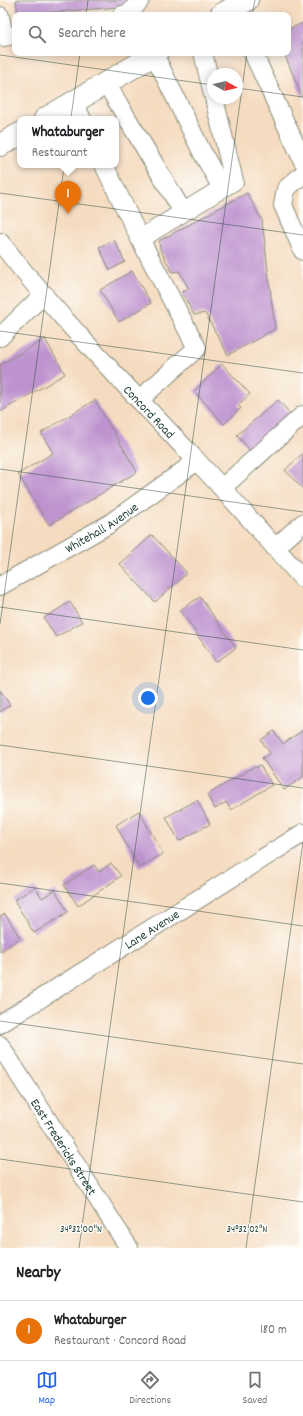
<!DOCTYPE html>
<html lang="en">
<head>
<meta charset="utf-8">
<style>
	body { margin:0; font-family:Dekko,sans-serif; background:#f6f6f6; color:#202124 }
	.compass { position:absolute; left:207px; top:68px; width:36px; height:36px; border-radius:50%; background:#fff; box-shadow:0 2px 10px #0003; rotate:98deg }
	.you { position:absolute; left:148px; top:698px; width:14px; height:14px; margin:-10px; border:3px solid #fff; border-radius:50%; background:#1a73e8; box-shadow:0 0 0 6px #1a73e833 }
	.badge { display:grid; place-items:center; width:26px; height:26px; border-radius:50%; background:#2563eb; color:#fff; font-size:13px; font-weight:700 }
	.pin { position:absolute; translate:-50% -33px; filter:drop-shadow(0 1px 2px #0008) }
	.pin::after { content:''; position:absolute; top:21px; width:14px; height:12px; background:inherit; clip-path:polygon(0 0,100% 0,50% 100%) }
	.popup { position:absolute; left:17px; top:116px; width:102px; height:52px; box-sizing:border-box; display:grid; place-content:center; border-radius:8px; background:#fff; filter:drop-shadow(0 1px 3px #0005); font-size:13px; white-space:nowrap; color:#757577 }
	.popup b { font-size:15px; color:#202124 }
	.popup::after { content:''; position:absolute; left:50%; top:100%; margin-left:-8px; border:8px solid transparent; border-top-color:#fff }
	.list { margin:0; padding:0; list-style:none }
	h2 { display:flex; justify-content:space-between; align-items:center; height:52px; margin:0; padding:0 16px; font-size:17px }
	h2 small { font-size:13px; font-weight:400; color:#757577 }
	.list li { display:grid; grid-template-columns:26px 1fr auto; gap:12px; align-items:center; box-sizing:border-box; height:60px; padding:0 16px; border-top:1px solid #e0e0e0 }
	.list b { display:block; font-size:15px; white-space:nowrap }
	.list p { margin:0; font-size:13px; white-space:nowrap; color:#757577 }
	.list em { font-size:13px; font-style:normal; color:#757577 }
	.icon { flex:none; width:22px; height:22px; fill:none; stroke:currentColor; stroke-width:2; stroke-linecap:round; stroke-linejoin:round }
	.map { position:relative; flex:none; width:303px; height:1248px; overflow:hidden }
	.search { position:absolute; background:#fff; box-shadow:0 2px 10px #0003; left:12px; right:12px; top:12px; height:44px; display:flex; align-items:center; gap:10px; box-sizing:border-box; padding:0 14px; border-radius:8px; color:#757577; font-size:15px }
	.sheet { height:112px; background:#fff }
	nav { display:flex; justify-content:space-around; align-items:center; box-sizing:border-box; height:56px; border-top:1px solid #e0e0e0; background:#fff; font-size:11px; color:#757577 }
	nav a { display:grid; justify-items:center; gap:2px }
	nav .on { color:#2563eb }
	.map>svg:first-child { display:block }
	.building { fill:#bd92cf }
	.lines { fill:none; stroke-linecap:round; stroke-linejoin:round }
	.minor-casing { stroke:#8a8c7a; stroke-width:20 }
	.major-casing { stroke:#8a8c7a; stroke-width:24 }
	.minor { stroke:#fff; stroke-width:18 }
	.major { stroke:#fff; stroke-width:22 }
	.ticks { fill:none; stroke:#1f3d34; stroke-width:1; stroke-opacity:0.45 }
	.labels { text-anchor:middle; stroke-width:3; stroke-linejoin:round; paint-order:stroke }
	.street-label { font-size:13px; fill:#1f3d34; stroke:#fdfcf7 }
	.ticks-label { font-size:10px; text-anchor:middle; fill:#1f3d34; stroke:#fdfcf7; stroke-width:3; stroke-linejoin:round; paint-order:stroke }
</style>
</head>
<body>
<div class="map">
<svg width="303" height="1248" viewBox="0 0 303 1248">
	<rect width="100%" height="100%" fill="#fdfcf7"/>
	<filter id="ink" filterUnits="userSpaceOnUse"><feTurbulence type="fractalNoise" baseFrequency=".025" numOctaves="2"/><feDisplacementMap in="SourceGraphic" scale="8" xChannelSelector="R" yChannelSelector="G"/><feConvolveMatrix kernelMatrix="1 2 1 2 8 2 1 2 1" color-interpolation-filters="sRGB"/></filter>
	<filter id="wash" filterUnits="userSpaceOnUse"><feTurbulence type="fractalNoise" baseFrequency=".012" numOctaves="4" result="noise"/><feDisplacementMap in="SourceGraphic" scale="16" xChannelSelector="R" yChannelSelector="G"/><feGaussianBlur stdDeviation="0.9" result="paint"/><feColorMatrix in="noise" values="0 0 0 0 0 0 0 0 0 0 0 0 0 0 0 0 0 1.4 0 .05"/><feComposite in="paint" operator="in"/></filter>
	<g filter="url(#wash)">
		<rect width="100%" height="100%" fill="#f5dbbf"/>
		<g id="blocks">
			<path class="building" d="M16,0H132L133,6L18,15Z
				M303,23V99L284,53H288V29Z
				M247,193L262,220L275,329L228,355L205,313L194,315L182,292L189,289L179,271L172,272L160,249L159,241Z
				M114,240L125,262L110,270L99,247Z
				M132,271L151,303L119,322L100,290Z
				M45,339L65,374L0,412V365Z
				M222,364L250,394L238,405L241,408L224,424L194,391Z
				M95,400L137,472L49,525L18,474L53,453L41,433Z
				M278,400L294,418L252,453L237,435Z
				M303,453V489L285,470Z
				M152,535L187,573L155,602L120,564Z
				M200,597L236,648L216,662L180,610Z
				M70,602L82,622L56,637L44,618Z
				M0,690L10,705L0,712Z
				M303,730V777L284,790L262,758L270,753L261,740L274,731L283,744Z
				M260,765L272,785L231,810L226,802L215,809L207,795L255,766L256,768Z
				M197,800L210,824L179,841L166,817Z
				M139,811L163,854L139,868L116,825Z
				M111,863L121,876L78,906L64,885L94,865L99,872Z
				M35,887L42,898L55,890L68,912L34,933L14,900Z
				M5,914L20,938L0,952V917Z"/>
		</g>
	</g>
	<g filter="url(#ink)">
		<use href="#blocks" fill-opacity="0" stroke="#8a8c7a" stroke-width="1"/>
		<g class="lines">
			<defs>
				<g id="minor">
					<path d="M122,15L130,13L140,0"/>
					<path d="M0,16L4,37L15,35"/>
					<path d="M203,53L213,94"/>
					<path d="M253,53L303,161"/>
					<path d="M154,54L203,154L222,188"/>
					<path d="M106,83L183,212"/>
					<path d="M73,102L82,119"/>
					<path d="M104,165L140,239L234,181L214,98"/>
					<path d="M303,174L286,189L283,205L303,251"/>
					<path id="s1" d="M0,242C60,319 129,389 196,460C232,498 267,539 303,579"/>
					<path d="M0,337L44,294"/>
					<path d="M139,400L197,348L140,239"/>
					<path d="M222,488L303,415"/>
					<path d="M275,548L303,523"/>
					<path id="s2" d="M0,586L109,524L197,461"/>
					<path id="s3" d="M0,1024L303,833"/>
					<path id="s4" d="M0,1045L129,1248"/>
				</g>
				<path id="major" d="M221,15L247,0
					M45,119L157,53
					M0,145L20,134"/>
			</defs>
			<use href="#minor" class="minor-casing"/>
			<use href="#major" class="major-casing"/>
			<use href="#minor" class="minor"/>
			<use href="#major" class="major"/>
		</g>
	</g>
	<path class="ticks" d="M86,15L88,0M252,15L255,0M0,55L213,85M237,88L303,97M0,193L303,235M0,331L303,373M0,469L303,512M0,607L303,650M0,624L80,53M0,745L303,788M0,883L303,926M0,1021L303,1064M0,1159L303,1202M79,1248L247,53M246,1248L303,842"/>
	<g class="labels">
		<g class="street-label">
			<text dy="5" stroke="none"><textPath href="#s1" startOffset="226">Concord Road</textPath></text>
			<text dy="5" stroke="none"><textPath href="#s2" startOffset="117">Whitehall Avenue</textPath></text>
			<text dy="5" stroke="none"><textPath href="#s3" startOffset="179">Lane Avenue</textPath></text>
			<text dy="5" stroke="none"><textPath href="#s4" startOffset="120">East Fredericks Street</textPath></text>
		</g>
	</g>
	<g class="ticks-label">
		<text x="81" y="1232">34°32'00"N</text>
		<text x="247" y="1232">34°32'02"N</text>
	</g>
</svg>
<svg class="compass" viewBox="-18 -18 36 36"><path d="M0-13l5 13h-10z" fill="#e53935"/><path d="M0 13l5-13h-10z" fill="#757577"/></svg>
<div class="you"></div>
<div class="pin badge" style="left:68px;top:214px;background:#e8710a">1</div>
<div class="popup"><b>Whataburger</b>Restaurant</div>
<div class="search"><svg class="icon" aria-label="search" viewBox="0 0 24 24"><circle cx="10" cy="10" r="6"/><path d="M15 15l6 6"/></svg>Search here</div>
</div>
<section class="sheet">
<h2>Nearby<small></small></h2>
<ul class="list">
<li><span class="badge" style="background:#e8710a">1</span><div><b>Whataburger</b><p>Restaurant · Concord Road</p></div><em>180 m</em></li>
</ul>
</section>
<nav>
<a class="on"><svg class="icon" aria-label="map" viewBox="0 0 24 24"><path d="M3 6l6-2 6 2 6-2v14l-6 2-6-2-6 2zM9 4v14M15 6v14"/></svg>Map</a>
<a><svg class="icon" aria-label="directions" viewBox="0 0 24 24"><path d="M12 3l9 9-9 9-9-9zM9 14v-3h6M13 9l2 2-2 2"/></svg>Directions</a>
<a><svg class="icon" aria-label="saved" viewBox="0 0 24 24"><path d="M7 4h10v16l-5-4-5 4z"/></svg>Saved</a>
</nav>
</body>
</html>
